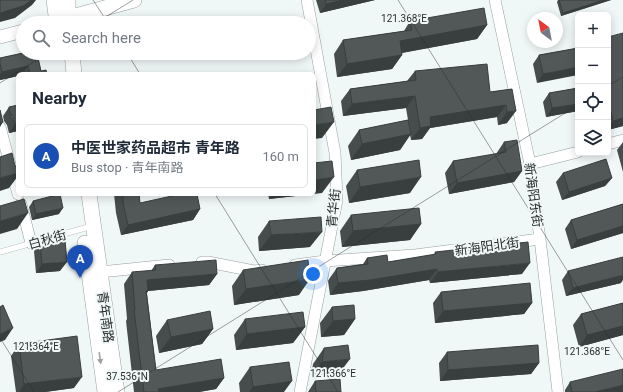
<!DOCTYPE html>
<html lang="en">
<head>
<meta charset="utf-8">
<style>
	body { margin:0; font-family:Roboto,"Noto Sans SC",sans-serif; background:#f6f6f7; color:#1f2937 }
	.controls { position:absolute; right:12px; top:12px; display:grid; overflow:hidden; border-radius:6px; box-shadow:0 2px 10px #0003 }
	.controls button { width:36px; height:36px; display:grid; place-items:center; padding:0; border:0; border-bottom:1px solid #e0e1e3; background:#fff; color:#1f2937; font:20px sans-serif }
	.compass { position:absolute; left:527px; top:12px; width:36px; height:36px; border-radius:50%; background:#fff; box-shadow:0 2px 10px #0003; rotate:328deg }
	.you { position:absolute; left:313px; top:274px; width:14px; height:14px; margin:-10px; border:3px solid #fff; border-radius:50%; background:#1a73e8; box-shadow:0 0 0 6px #1a73e833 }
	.badge { display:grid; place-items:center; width:26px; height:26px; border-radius:50%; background:#b45606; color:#fff; font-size:13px; font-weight:700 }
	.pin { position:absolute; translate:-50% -33px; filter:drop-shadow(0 1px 2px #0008) }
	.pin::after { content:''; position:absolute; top:21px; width:14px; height:12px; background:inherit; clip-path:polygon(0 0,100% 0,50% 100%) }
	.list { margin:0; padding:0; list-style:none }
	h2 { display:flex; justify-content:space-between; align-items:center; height:52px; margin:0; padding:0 16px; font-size:17px }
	h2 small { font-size:13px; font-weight:400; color:#747a83 }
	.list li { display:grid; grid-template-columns:26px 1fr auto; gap:12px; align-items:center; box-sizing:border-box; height:64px; margin:0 8px 8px; padding:0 8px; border:1px solid #e0e1e3; border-radius:6px }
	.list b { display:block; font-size:15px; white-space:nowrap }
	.list p { margin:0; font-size:13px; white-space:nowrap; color:#747a83 }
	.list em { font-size:13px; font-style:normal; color:#747a83 }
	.icon { flex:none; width:22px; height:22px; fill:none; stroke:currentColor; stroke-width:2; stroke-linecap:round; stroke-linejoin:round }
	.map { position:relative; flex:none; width:623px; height:392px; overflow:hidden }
	.search { position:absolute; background:#fff; box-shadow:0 2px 10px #0003; left:16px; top:16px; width:300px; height:44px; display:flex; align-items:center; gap:10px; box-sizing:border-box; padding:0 14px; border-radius:22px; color:#747a83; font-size:15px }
	.panel { position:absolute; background:#fff; box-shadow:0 2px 10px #0003; left:16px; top:72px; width:300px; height:124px; border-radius:6px }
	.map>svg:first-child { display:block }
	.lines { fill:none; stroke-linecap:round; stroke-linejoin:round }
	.service-casing { stroke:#989f9e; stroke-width:6 }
	.minor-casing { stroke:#989f9e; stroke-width:12 }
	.tertiary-casing { stroke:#989f9e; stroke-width:14 }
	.secondary-casing { stroke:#989f9e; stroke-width:16 }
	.service { stroke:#fff; stroke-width:5.5 }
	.minor { stroke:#fff; stroke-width:11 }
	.tertiary { stroke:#fff; stroke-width:13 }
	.secondary { stroke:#fff; stroke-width:15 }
	.wall { fill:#474c4c }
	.shaded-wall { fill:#393e3e }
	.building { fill:#525858; stroke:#393e3e }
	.oneway { fill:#9fa0a0 }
	.ticks { fill:none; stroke:#292c2c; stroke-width:1; stroke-opacity:0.45 }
	.labels { text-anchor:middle; stroke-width:4; stroke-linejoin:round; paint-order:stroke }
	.street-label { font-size:13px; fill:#292c2c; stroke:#f0f8f7 }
	.ticks-label { font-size:10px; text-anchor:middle; fill:#292c2c; stroke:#f0f8f7; stroke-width:4; stroke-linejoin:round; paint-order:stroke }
</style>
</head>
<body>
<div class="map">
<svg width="623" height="392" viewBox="0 0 623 392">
	<rect width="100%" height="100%" fill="#f0f8f7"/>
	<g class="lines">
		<defs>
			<path id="service" d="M0,252L92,226"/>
			<path id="minor" d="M495,0L530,164L540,239L558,392
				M0,127L18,194
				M608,144L623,140
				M530,164L578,152
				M21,204L31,243
				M202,262H208L254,271L262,270
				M295,265L325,261L415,255L540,239
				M100,272L169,265
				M300,392L337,200L335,153L307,0"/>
			<path id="tertiary" d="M0,37L23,31"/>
			<path id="secondary" d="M54,0L57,23
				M57,21L134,0
				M68,23V0
				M72,53L74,74
				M89,194L117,392
				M85,243L105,392"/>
		</defs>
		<use href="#service" class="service-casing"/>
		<use href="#minor" class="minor-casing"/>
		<use href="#tertiary" class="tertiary-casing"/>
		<use href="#secondary" class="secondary-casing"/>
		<use href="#service" class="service"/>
		<use href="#minor" class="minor"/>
		<use href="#tertiary" class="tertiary"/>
		<use href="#secondary" class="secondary"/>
	</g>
	<path class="wall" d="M316,0H375L320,13Z
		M558,0H611L561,16L557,2Z
		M410,21L487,25L477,39L402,53V55L392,69L337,77L334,54L343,40L404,31Z
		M608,37L623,126L608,130Z
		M578,48L537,83L533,64L539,55Z
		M23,53L41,71L47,74H18V76L0,80V58Z
		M415,71L490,92L512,89L507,123L498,125L497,117L430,128L422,139L411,140L410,135L400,150L351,160L348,146L359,130L408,120L406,108L343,116L341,101L350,89L407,81Z
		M578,88V111L546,117L543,102L549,93Z
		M9,107L18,131L9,133L7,125L4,121L3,116Z
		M504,142L522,171L514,182L449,194L445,173L453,161L496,154Z
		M623,142V172L617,150Z
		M357,170L410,193L349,203L346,186Z
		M563,173L612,178L605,186L562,200L556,182Z
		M322,193L269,199L268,194H314Z
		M114,194H139L140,203L200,209L193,220L121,235L116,213Z
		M33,201L59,214L32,220L29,207Z
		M623,204V233L571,249L565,229L571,220Z
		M351,215L421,224L410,240L342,247L340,231Z
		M269,221L310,247L259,251L258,237Z
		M40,242L60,271L36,273L34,251Z
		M435,252L522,274L430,283L429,280L363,291L330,295L328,281L329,279L337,268L363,264L367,258L388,262L434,255Z
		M155,265L217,274L209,285L148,291L147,293L156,370L224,378L216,389L199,392H134L126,321L127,319L124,284L132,272L151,271Z
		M243,270L299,295L234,305L232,286Z
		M568,271L621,283L566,296L562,280Z
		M441,292L532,303L524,314L435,323L433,303Z
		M623,303V335L579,347L573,325L581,314Z
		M332,307L355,319L344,335L321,337L320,323Z
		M245,319L305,327L293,343L236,350L234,335Z
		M167,320L213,329L202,344L159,353L156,336Z
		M19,344L74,388L45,392H16L11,356Z
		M324,348L338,375L311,378L313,364Z
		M447,352L539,363L531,374L440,381L439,363Z
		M250,367L284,392H240L239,383Z
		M315,381L341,392H308Z
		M570,382L622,392H565V390Z"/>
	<path class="shaded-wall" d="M32,0H36L32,5L15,18L0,22V13Z
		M344,0H375L320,13L326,4Z
		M604,0H611L561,16L563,13Z
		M487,25L477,39L390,55L400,41Z
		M402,55L392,69L337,77L347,64Z
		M28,66L22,74H18V76L0,80V74L2,72Z
		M578,67V75L537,83L543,74Z
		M415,96L406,108L343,116L352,104Z
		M578,104V111L546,117L552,108Z
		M506,105L497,117L430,128L422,139L411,140L420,128L430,117Z
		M516,111L507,123L498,125L507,112Z
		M623,118V126L608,130V128L613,121Z
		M3,122L0,127V123Z
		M334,122L322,138L314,139V125Z
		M18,123V131L9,133L15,124Z
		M411,134L400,150L351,160L362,144Z
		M522,171L514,182L449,194L457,183Z
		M18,173V176L9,188L0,191V178Z
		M334,177L322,193L269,199L273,194H314V180Z
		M421,177L410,193L349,203L360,187Z
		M612,178L605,186L562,200L569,192Z
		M63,208L59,214L32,220L36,214Z
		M200,209L193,220L121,235L128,225Z
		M28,213L17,229L0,234V221Z
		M421,224L410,240L342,247L353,231Z
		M623,226V233L571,249L577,240Z
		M322,232L310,247L259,251L271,235Z
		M67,262L60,271L36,273L42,264Z
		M530,263L522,274L430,283L438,272Z
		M437,269L429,280L363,291L330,295L338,283Z
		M217,274L209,285L148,291L140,302L147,280Z
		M623,275V280L621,283L566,296L573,288Z
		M310,279L299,295L234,305L246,289Z
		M532,303L524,314L435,323L443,311Z
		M355,319L344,335L321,337L333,321Z
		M623,326V335L579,347L587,335Z
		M305,327L293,343L236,350L247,334Z
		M13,328L5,340L0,342V334Z
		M213,329L202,344L159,353L171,337Z
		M350,359L338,375L311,378L322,362Z
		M539,363L531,374L440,381L448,370Z
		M82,377L74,388L45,392H19L24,384Z
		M224,378L216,389L199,392H156L158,389Z
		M292,381L284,392H249L253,387Z
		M623,385V392H595Z"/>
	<path class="building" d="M0,0H32L23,6L0,13Z
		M325,0H344L326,4Z
		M559,0H604L563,13Z
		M484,8L487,25L400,41L402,55L347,64L343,40L412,30L410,21Z
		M623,33V118L613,121L608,101V37Z
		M578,48V67L543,74L539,55Z
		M23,53H37L41,71L46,70L47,74H30L28,66L2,72L0,63V58Z
		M487,64L490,92L512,89L516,111L507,112L506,105L430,117L431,126L420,128L415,96L352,104L350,89L416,80L415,71Z
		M578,88V104L552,108L549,93Z
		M18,105V123L15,124L13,116L10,113L9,107Z
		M331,107L334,122L314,125V110Z
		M0,110L3,122L0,123Z
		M408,120L411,134L362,144L359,130Z
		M517,140L522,171L457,183L453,161L506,152L504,142Z
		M12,153L15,166L18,165V173L0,178V157Z
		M606,159L612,178L569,192L563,173Z
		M419,160L421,177L360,187L357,170Z
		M332,161L334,177L314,180V163Z
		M60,194L63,208L36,214L33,201Z
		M123,194H139L140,203L181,194H197L200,209L128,225L123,203Z
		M24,199L28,213L0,221V206Z
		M623,204V226L577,240L571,220Z
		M419,208L421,224L353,231L351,215Z
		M321,217L322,232L271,235L269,221Z
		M65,240L67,262L42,264L40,242Z
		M528,242L530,263L438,272L437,269L370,280L338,283L336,270L337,268L368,264L367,258L387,255L388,262L436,254L435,252Z
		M623,257V275L573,288L568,271Z
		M216,260L217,274L147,280L148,291H146L156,370L221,359L224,378L158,389L159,392H144L134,310H135L132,272L156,270L155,265Z
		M308,260L310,279L246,289L243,270Z
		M530,283L532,303L443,311L441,292Z
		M623,303V326L587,335L581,314Z
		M3,305L13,328L0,334V307Z
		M354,305L355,319L333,321L332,307Z
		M210,311L213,329L171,337L167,320Z
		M303,312L305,327L247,334L245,319Z
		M77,336L82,377L24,384L19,344Z
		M348,345L350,359L322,362L324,348Z
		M538,345L539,363L448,370L447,352Z
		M289,362L292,381L253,387L250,367Z
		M623,369V385L595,392H572L570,382Z
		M340,379L341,392H316L315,381Z"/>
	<defs><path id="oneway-solid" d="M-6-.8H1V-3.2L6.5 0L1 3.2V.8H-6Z"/></defs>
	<use class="oneway" href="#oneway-solid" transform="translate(100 358) rotate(82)"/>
	<path class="ticks" d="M93,0L108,23M398,0L623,360M96,23L133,0M127,53L140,74M0,83L48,53M608,86L623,77M215,194L338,392M0,338L34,392M118,392L578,105"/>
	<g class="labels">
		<g class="street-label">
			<text transform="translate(534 195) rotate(82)" y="5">新海阳东街</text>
			<text transform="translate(333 208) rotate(-84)" y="5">青华街</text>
			<text transform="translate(47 239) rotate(-16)" y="5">白秋街</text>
			<text transform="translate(487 246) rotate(-8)" y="5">新海阳北街</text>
			<text transform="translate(106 317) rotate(82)" y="5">青年南路</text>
		</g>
	</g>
	<g class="ticks-label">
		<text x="404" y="22">121.368°E</text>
		<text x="36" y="350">121.364°E</text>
		<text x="587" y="355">121.368°E</text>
		<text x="333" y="377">121.366°E</text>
		<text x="127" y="380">37.536°N</text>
	</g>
</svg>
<div class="controls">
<button>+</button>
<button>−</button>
<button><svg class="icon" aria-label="locate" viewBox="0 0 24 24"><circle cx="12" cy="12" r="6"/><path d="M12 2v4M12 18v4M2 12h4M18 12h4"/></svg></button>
<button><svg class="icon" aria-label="layers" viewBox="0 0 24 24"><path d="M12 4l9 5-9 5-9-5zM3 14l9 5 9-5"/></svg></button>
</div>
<svg class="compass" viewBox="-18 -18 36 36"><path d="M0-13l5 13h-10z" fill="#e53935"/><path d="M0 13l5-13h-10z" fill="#747a83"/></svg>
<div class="you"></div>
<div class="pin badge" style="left:80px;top:278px;background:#1a4fb4">A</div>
<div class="search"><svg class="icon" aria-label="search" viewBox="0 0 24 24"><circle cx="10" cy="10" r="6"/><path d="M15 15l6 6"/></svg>Search here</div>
<section class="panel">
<h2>Nearby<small></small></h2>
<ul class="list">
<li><span class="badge" style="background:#1a4fb4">A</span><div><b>中医世家药品超市 青年路</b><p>Bus stop · 青年南路</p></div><em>160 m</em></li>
</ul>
</section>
</div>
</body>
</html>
